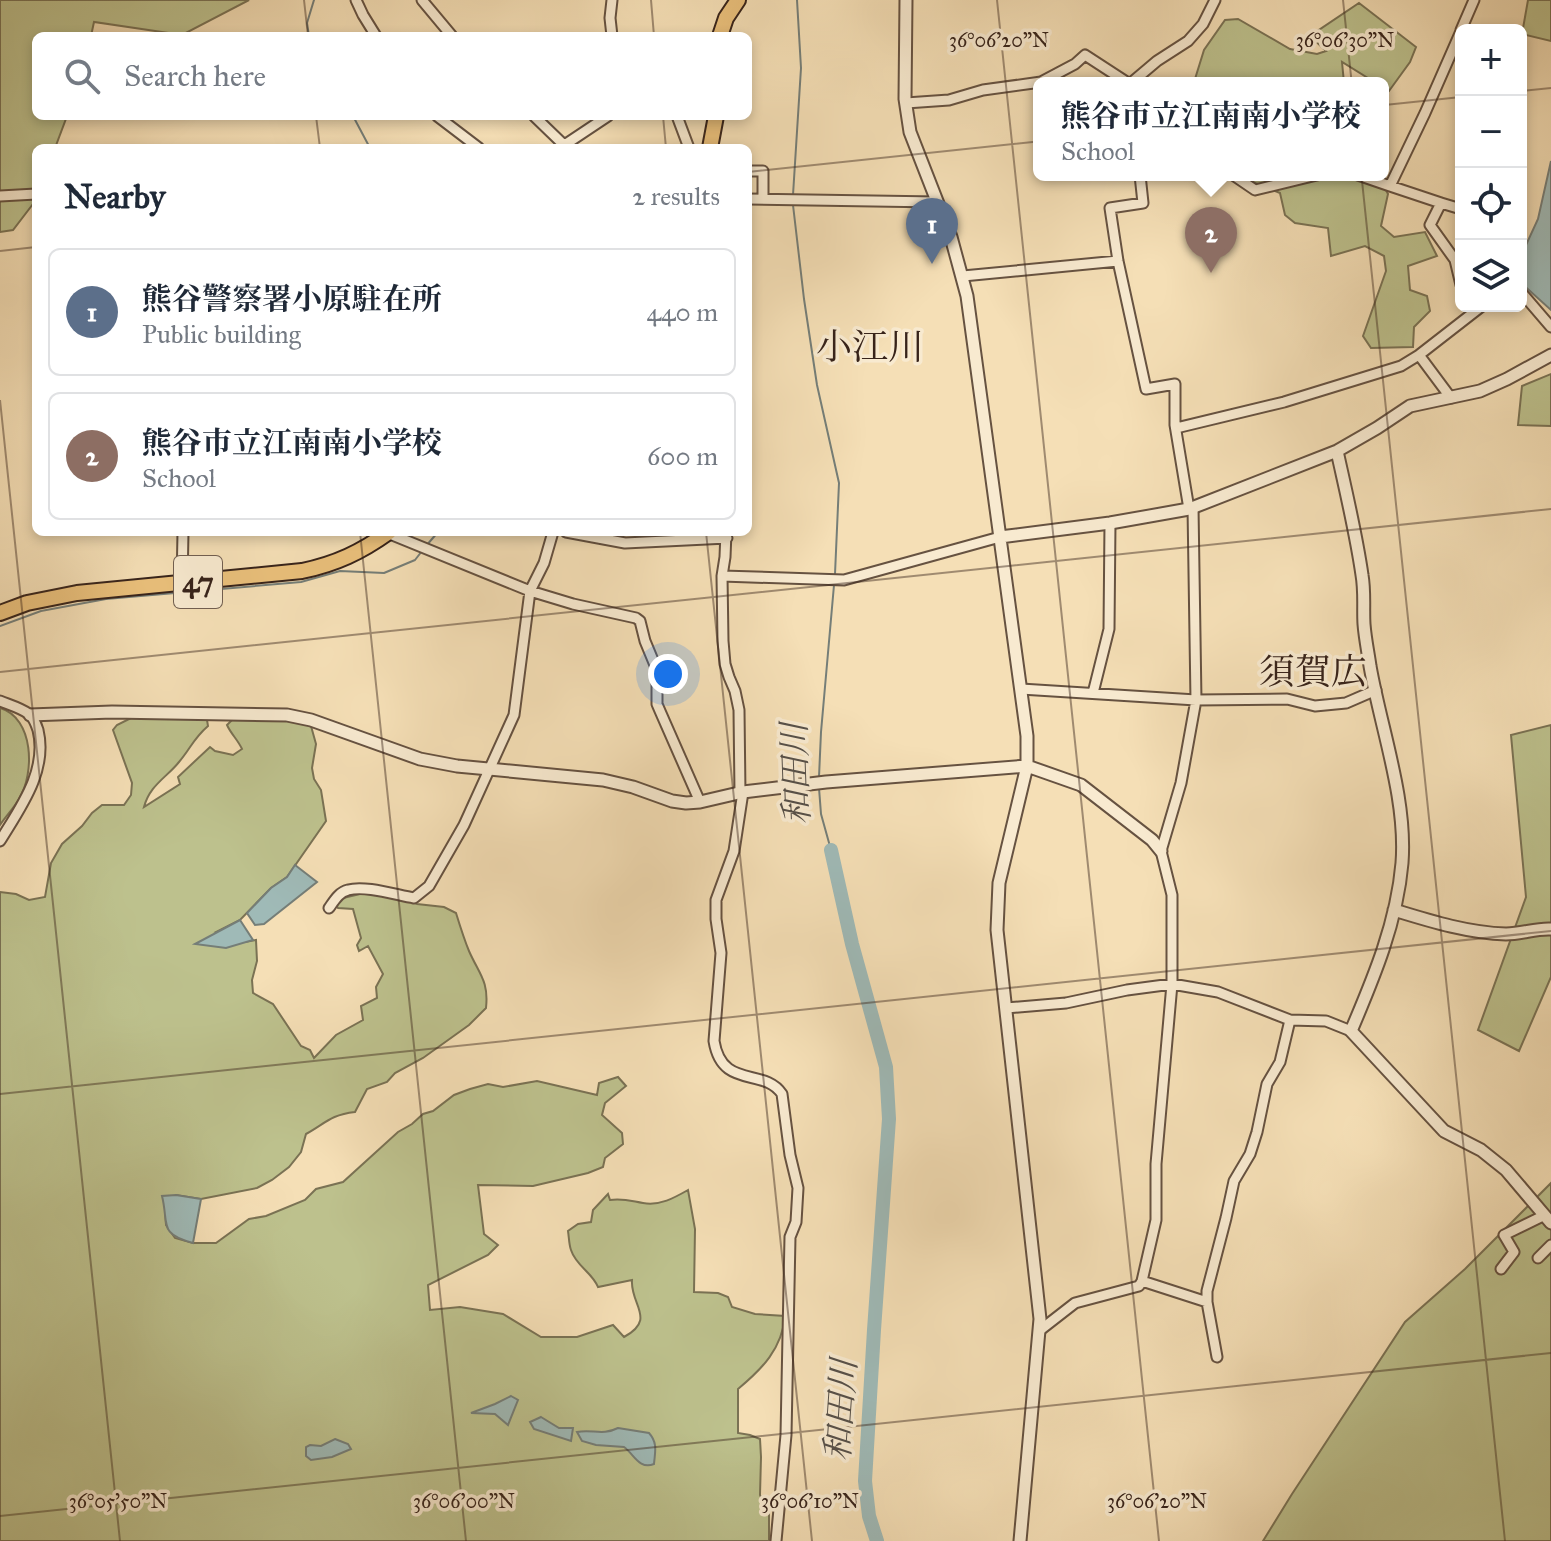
<!DOCTYPE html>
<html lang="en">
<head>
<meta charset="utf-8">
<style>
	body { margin:0; font-family:"IM FELL Great Primer","Noto Serif JP",serif; background:#f2f2f3; color:#1f2937 }
	.controls { position:absolute; right:24px; top:24px; display:grid; overflow:hidden; border-radius:12px; box-shadow:0 4px 12px #0003 }
	.controls button { width:72px; height:72px; display:grid; place-items:center; padding:0; border:0; border-bottom:2px solid #e0e1e3; background:#fff; color:#1f2937; font:40px sans-serif }
	.you { position:absolute; left:668px; top:674px; width:28px; height:28px; margin:-20px; border:6px solid #fff; border-radius:50%; background:#1a73e8; box-shadow:0 0 0 12px #1a73e833 }
	.badge { display:grid; place-items:center; width:52px; height:52px; border-radius:50%; background:#8f2418; color:#fff; font-size:26px; font-weight:700 }
	.pin { position:absolute; translate:-50% -66px; filter:drop-shadow(0 2px 4px #0008) }
	.pin::after { content:''; position:absolute; top:42px; width:28px; height:24px; background:inherit; clip-path:polygon(0 0,100% 0,50% 100%) }
	.popup { position:absolute; left:1033px; top:77px; width:356px; height:104px; box-sizing:border-box; display:grid; place-content:center; border-radius:12px; background:#fff; filter:drop-shadow(0 2px 6px #0005); font-size:26px; white-space:nowrap; color:#747a83 }
	.popup b { font-size:30px; color:#1f2937 }
	.popup::after { content:''; position:absolute; left:50%; top:100%; margin-left:-16px; border:16px solid transparent; border-top-color:#fff }
	.list { margin:0; padding:0; list-style:none }
	h2 { display:flex; justify-content:space-between; align-items:center; height:104px; margin:0; padding:0 32px; font-size:34px }
	h2 small { font-size:26px; font-weight:400; color:#747a83 }
	.list li { display:grid; grid-template-columns:52px 1fr auto; gap:24px; align-items:center; box-sizing:border-box; height:128px; margin:0 16px 16px; padding:0 16px; border:2px solid #e0e1e3; border-radius:12px }
	.list b { display:block; font-size:30px; white-space:nowrap }
	.list p { margin:0; font-size:26px; white-space:nowrap; color:#747a83 }
	.list em { font-size:26px; font-style:normal; color:#747a83 }
	.icon { flex:none; width:44px; height:44px; fill:none; stroke:currentColor; stroke-width:2; stroke-linecap:round; stroke-linejoin:round }
	.map { position:relative; flex:none; width:1551px; height:1541px; overflow:hidden }
	.search { position:absolute; background:#fff; box-shadow:0 4px 12px #0003; left:32px; top:32px; width:720px; height:88px; display:flex; align-items:center; gap:20px; box-sizing:border-box; padding:0 28px; border-radius:12px; color:#747a83; font-size:30px }
	.panel { position:absolute; background:#fff; box-shadow:0 4px 12px #0003; left:32px; top:144px; width:720px; height:392px; border-radius:12px }
	.map>svg:first-child { display:block }
	.green { fill:#bdc18d; stroke:#7a7254; stroke-width:2 }
	.water { fill:#9fbab7; stroke:#757e78; stroke-width:2 }
	.lines { fill:none; stroke-linecap:round; stroke-linejoin:round }
	.stream { stroke:#757e78; stroke-width:2 }
	.river { stroke:#9fbab7; stroke-width:14 }
	.minor-casing { stroke:#665241; stroke-width:13 }
	.tertiary-casing { stroke:#665241; stroke-width:15 }
	.primary-casing { stroke:#37231a; stroke-width:18 }
	.minor { stroke:#f8ead0; stroke-width:9 }
	.tertiary { stroke:#f8ead0; stroke-width:11 }
	.primary { stroke:#eac07b; stroke-width:14 }
	.ticks { fill:none; stroke:#37231a; stroke-width:2; stroke-opacity:0.45 }
	.labels { text-anchor:middle; stroke-width:7; stroke-linejoin:round; paint-order:stroke }
	.shield { fill:#f8ead0; stroke:#715f51; stroke-width:2 }
	.shield-label { font-size:30px; font-weight:bold; fill:#37231a }
	.water-label { font-size:34px; font-style:italic; fill:#565049; stroke:#f8ead0 }
	.quarter-label { font-size:36px; fill:#37231a; stroke:#f8ead0 }
	.ticks-label { font-size:20px; text-anchor:middle; fill:#37231a; stroke:#f8ead0; stroke-width:7; stroke-linejoin:round; paint-order:stroke }
</style>
</head>
<body>
<div class="map">
<svg width="1551" height="1541" viewBox="0 0 1551 1541">
	<rect width="100%" height="100%" fill="#f5dfb6"/>
	<filter id="stains"><feTurbulence type="fractalNoise" baseFrequency=".0025" numOctaves="4"/><feColorMatrix values="0 0 0 0 .2 0 0 0 0 .09 0 0 0 0 .02 0 0 0 .5 -.17"/></filter>
	<radialGradient id="worn" r=".72"><stop offset=".6" stop-color="#630" stop-opacity="0"/><stop offset="1" stop-color="#630" stop-opacity=".3"/></radialGradient>
	<path class="green" d="M0,0H249L182,35L94,22L91,36H36V116H67L55,148H36V200L13,230L0,232Z
		M1528,0H1551V41L1522,34Z
		M1359,3L1416,47L1410,62L1389,91L1383,87V83H1376L1342,62L1344,83H1198L1195,79L1204,50L1225,20L1238,19L1290,49L1317,54L1326,51L1310,36Z
		M1244,175H1378L1388,194L1381,226L1394,237L1425,232L1437,256L1408,266L1410,290L1427,296L1430,311L1414,327L1413,347L1371,348L1363,336L1386,271L1384,256L1365,246L1331,256L1328,228L1295,223L1285,215L1280,193L1248,180Z
		M1551,374V426L1518,425L1522,386Z
		M0,708C34,718 35,773 19,799C14,808 6,816 0,825Z
		M279,713L311,726L316,744L312,768L314,779L321,790L326,821L287,877L271,888L240,920L216,932L245,942L256,940L257,961L252,980L253,993L273,1004L301,1046L310,1050L314,1058L336,1035L363,1020L361,1006L377,998L376,987L383,974L368,946L359,951L357,945L361,938L353,909L338,908L336,905L339,899L381,889L417,904L444,907L456,913C460,926 464,939 469,951C479,974 489,981 486,1008L469,1025L423,1058L395,1073L387,1082L367,1089L355,1112C330,1115 326,1123 306,1134L301,1152L289,1167L272,1180L257,1188L201,1199L176,1195L165,1207L166,1225L175,1238L193,1243H216L249,1219L266,1216L305,1200L316,1189L343,1182L398,1132L412,1124L423,1114L433,1111L454,1095L470,1089L488,1084L503,1087L537,1081L597,1095L599,1083L618,1077L626,1086L605,1103L602,1115L622,1133L623,1144L605,1158L603,1167L588,1173L533,1186L478,1185L484,1234L498,1245L488,1255L428,1285L430,1310L460,1307L503,1314L541,1337H577L613,1325L624,1337C657,1319 630,1305 632,1280L598,1287C592,1272 576,1266 571,1250C569,1245 569,1237 568,1231L578,1224L591,1222L593,1210L608,1194L610,1200C623,1198 631,1201 643,1203C660,1206 674,1198 688,1190L695,1229L694,1292L718,1293L728,1297L732,1307L755,1314L785,1316C782,1349 762,1369 738,1389V1433L750,1435L760,1439L761,1457L760,1495L769,1514V1541H0V892L16,894L29,900L45,897L51,863L62,844L82,826L92,813L102,805H124L131,795L132,783L113,730L117,725L131,718L203,714L207,720L208,726C193,739 191,748 179,762C166,778 150,785 144,807L180,784L178,777L210,747L215,751L233,755L242,749C238,740 231,734 227,725L234,718Z
		M1551,725V977L1519,1051L1478,1030L1526,897L1511,735Z
		M1551,1183V1541H1263L1292,1494L1405,1322L1465,1269Z"/>
	<path class="water" d="M1551,161V310L1521,283V256L1538,219Z
		M295,865L317,882L264,924L255,925L247,913L271,888L287,877Z
		M240,920L253,940L226,948L195,944Z
		M176,1195L201,1199L193,1243C158,1234 169,1224 162,1196Z
		M511,1396L518,1400L508,1425L495,1414L471,1413L495,1404Z
		M541,1417L559,1428H573L571,1441L534,1429L530,1422Z
		M618,1428L649,1433C658,1443 655,1452 654,1464C639,1470 634,1454 624,1447L596,1445L582,1441L577,1432C593,1429 602,1436 618,1428Z
		M335,1439L348,1444L351,1449L332,1457L311,1460L306,1456V1447L310,1445L321,1446Z"/>
	<g class="lines">
		<path class="stream" d="M309,36L307,23L314,0
			M353,116L370,148
			M793,195L801,68L797,0
			M793,205L804,299L817,385L839,483L835,574
			M426,546L438,532
			M0,626L41,611L106,599L301,582L340,571L384,573L415,560L422,551
			M819,777L821,732L834,585
			M819,788L821,814L831,850"/>
		<path class="river" d="M831,850L852,944L886,1067L889,1119L874,1330L865,1481L869,1516L877,1541"/>
		<defs>
			<path id="minor" d="M356,0L363,15L376,36
				M422,0L452,36
				M612,0L610,18L612,36
				M1461,30L1474,0
				M1131,83L1157,61L1188,41L1203,24L1215,0
				M906,103L949,100L983,90L1041,82L1075,64L1085,55L1128,83
				M437,116L479,148
				M534,116L566,147
				M677,116L689,148
				M560,148L608,116
				M748,171H763V199
				M1140,175L1143,203L1110,208L1118,261L1146,389L1175,384V425L1189,509
				M1233,175L1255,190L1317,175
				M1358,175L1390,186L1425,113L1461,31
				M1390,186L1441,203
				M0,196L36,194
				M748,199L937,202
				M1461,209L1441,203L1430,225L1455,260L1461,285
				M963,276L1118,261
				M1521,292L1551,327
				M1451,398L1419,355L1482,306
				M1176,428L1284,402L1401,366L1419,355
				M385,532L530,591L573,604L636,618L640,621L645,641L657,670V704L660,711L700,802
				M566,532L625,543L727,538
				M726,532L725,557L722,576L723,641L725,664L729,677L735,691L739,710L740,793
				M722,576L844,580L1000,537
				M182,584L183,532
				M1021,689L1196,700L1287,699L1315,706L1346,703L1376,690
				M1093,693L1109,629L1110,523
				M0,701C10,705 21,708 29,714C34,718 36,724 38,730C48,771 20,808 0,841
				M743,792L734,851L716,900V919L721,953L714,1041C722,1090 764,1067 782,1094L790,1155L798,1188L796,1222L790,1237L786,1435L776,1541
				M329,908C334,901 339,892 348,890C365,885 396,895 414,898L429,886L464,825L514,715L530,591L544,563L553,532
				M1006,1008L1066,1003L1127,990L1172,984L1218,992L1290,1020L1326,1021L1351,1031
				M1538,1258L1551,1245
				M1501,1269L1514,1252L1504,1235L1545,1215
				M1142,1281L1156,1220V1164L1172,984V895L1161,851L1181,783L1196,700L1193,507
				M1039,1331L1075,1303L1139,1286L1142,1281L1207,1302
				M1217,1357L1207,1302V1291L1226,1218L1234,1181L1250,1154L1257,1132L1267,1084L1280,1062L1290,1020"/>
			<path id="tertiary" d="M906,0L905,99L910,132L951,237L967,296L1027,736V766L999,883L997,930L1040,1319L1020,1541
				M1337,451C1346,492 1356,533 1362,575C1365,592 1363,608 1364,624C1365,638 1368,652 1370,666C1381,729 1407,799 1402,863C1397,922 1374,977 1351,1031L1444,1131L1481,1150L1506,1170L1551,1223
				M1000,537L1110,523L1189,509L1337,451L1377,428L1410,406L1480,391L1507,379L1551,355
				M30,715L112,712L287,715L311,720L420,759L457,766L603,780L633,787L672,801L686,803L700,802L743,792L826,782L1027,766L1081,785L1152,840L1161,851
				M1394,910C1430,921 1468,933 1506,934C1522,934 1536,928 1551,929"/>
			<path id="primary" d="M720,36L726,18L738,0
				M710,148L716,116
				M0,613L27,603L77,593L302,571C336,564 361,552 389,532"/>
		</defs>
		<use href="#minor" class="minor-casing"/>
		<use href="#tertiary" class="tertiary-casing"/>
		<use href="#primary" class="primary-casing"/>
		<use href="#minor" class="minor"/>
		<use href="#tertiary" class="tertiary"/>
		<use href="#primary" class="primary"/>
	</g>
	<path class="ticks" d="M304,0L308,36M651,0L654,36M997,0L1159,1541M1343,0L1505,1541M1521,91L1551,88M316,116L320,148M663,116L666,148M748,172L1461,97M0,251L36,247M0,400L120,1541M360,532L466,1541M706,532L812,1541M0,672L1551,509M0,1094L1551,931M0,1516L1551,1353"/>
	<g class="labels">
		<rect class="shield" x="174" y="556" width="48" height="52" rx="6"/>
		<g class="shield-label">
			<text x="198" y="592">47</text>
		</g>
		<g class="water-label">
			<text transform="translate(795 774) rotate(-92)" y="12">和田川</text>
			<text transform="translate(840 1410) rotate(-86)" y="12">和田川</text>
		</g>
		<g class="quarter-label">
			<text x="870" y="359">小江川</text>
			<text x="1313" y="684">須賀広</text>
		</g>
	</g>
	<g class="ticks-label">
		<text x="999" y="47">36°06'20"N</text>
		<text x="1345" y="47">36°06'30"N</text>
		<text x="118" y="1508">36°05'50"N</text>
		<text x="464" y="1508">36°06'00"N</text>
		<text x="810" y="1508">36°06'10"N</text>
		<text x="1157" y="1508">36°06'20"N</text>
	</g>
	<rect width="100%" height="100%" filter="url(#stains)"/>
	<rect width="100%" height="100%" fill="url(#worn)"/>
</svg>
<div class="controls">
<button>+</button>
<button>−</button>
<button><svg class="icon" aria-label="locate" viewBox="0 0 24 24"><circle cx="12" cy="12" r="6"/><path d="M12 2v4M12 18v4M2 12h4M18 12h4"/></svg></button>
<button><svg class="icon" aria-label="layers" viewBox="0 0 24 24"><path d="M12 4l9 5-9 5-9-5zM3 14l9 5 9-5"/></svg></button>
</div>
<div class="you"></div>
<div class="pin badge" style="left:932px;top:264px;background:#5c6f8a">1</div>
<div class="pin badge" style="left:1211px;top:273px;background:#8d6e63">2</div>
<div class="popup"><b>熊谷市立江南南小学校</b>School</div>
<div class="search"><svg class="icon" aria-label="search" viewBox="0 0 24 24"><circle cx="10" cy="10" r="6"/><path d="M15 15l6 6"/></svg>Search here</div>
<section class="panel">
<h2>Nearby<small>2 results</small></h2>
<ul class="list">
<li><span class="badge" style="background:#5c6f8a">1</span><div><b>熊谷警察署小原駐在所</b><p>Public building</p></div><em>440 m</em></li>
<li><span class="badge" style="background:#8d6e63">2</span><div><b>熊谷市立江南南小学校</b><p>School</p></div><em>600 m</em></li>
</ul>
</section>
</div>
</body>
</html>
